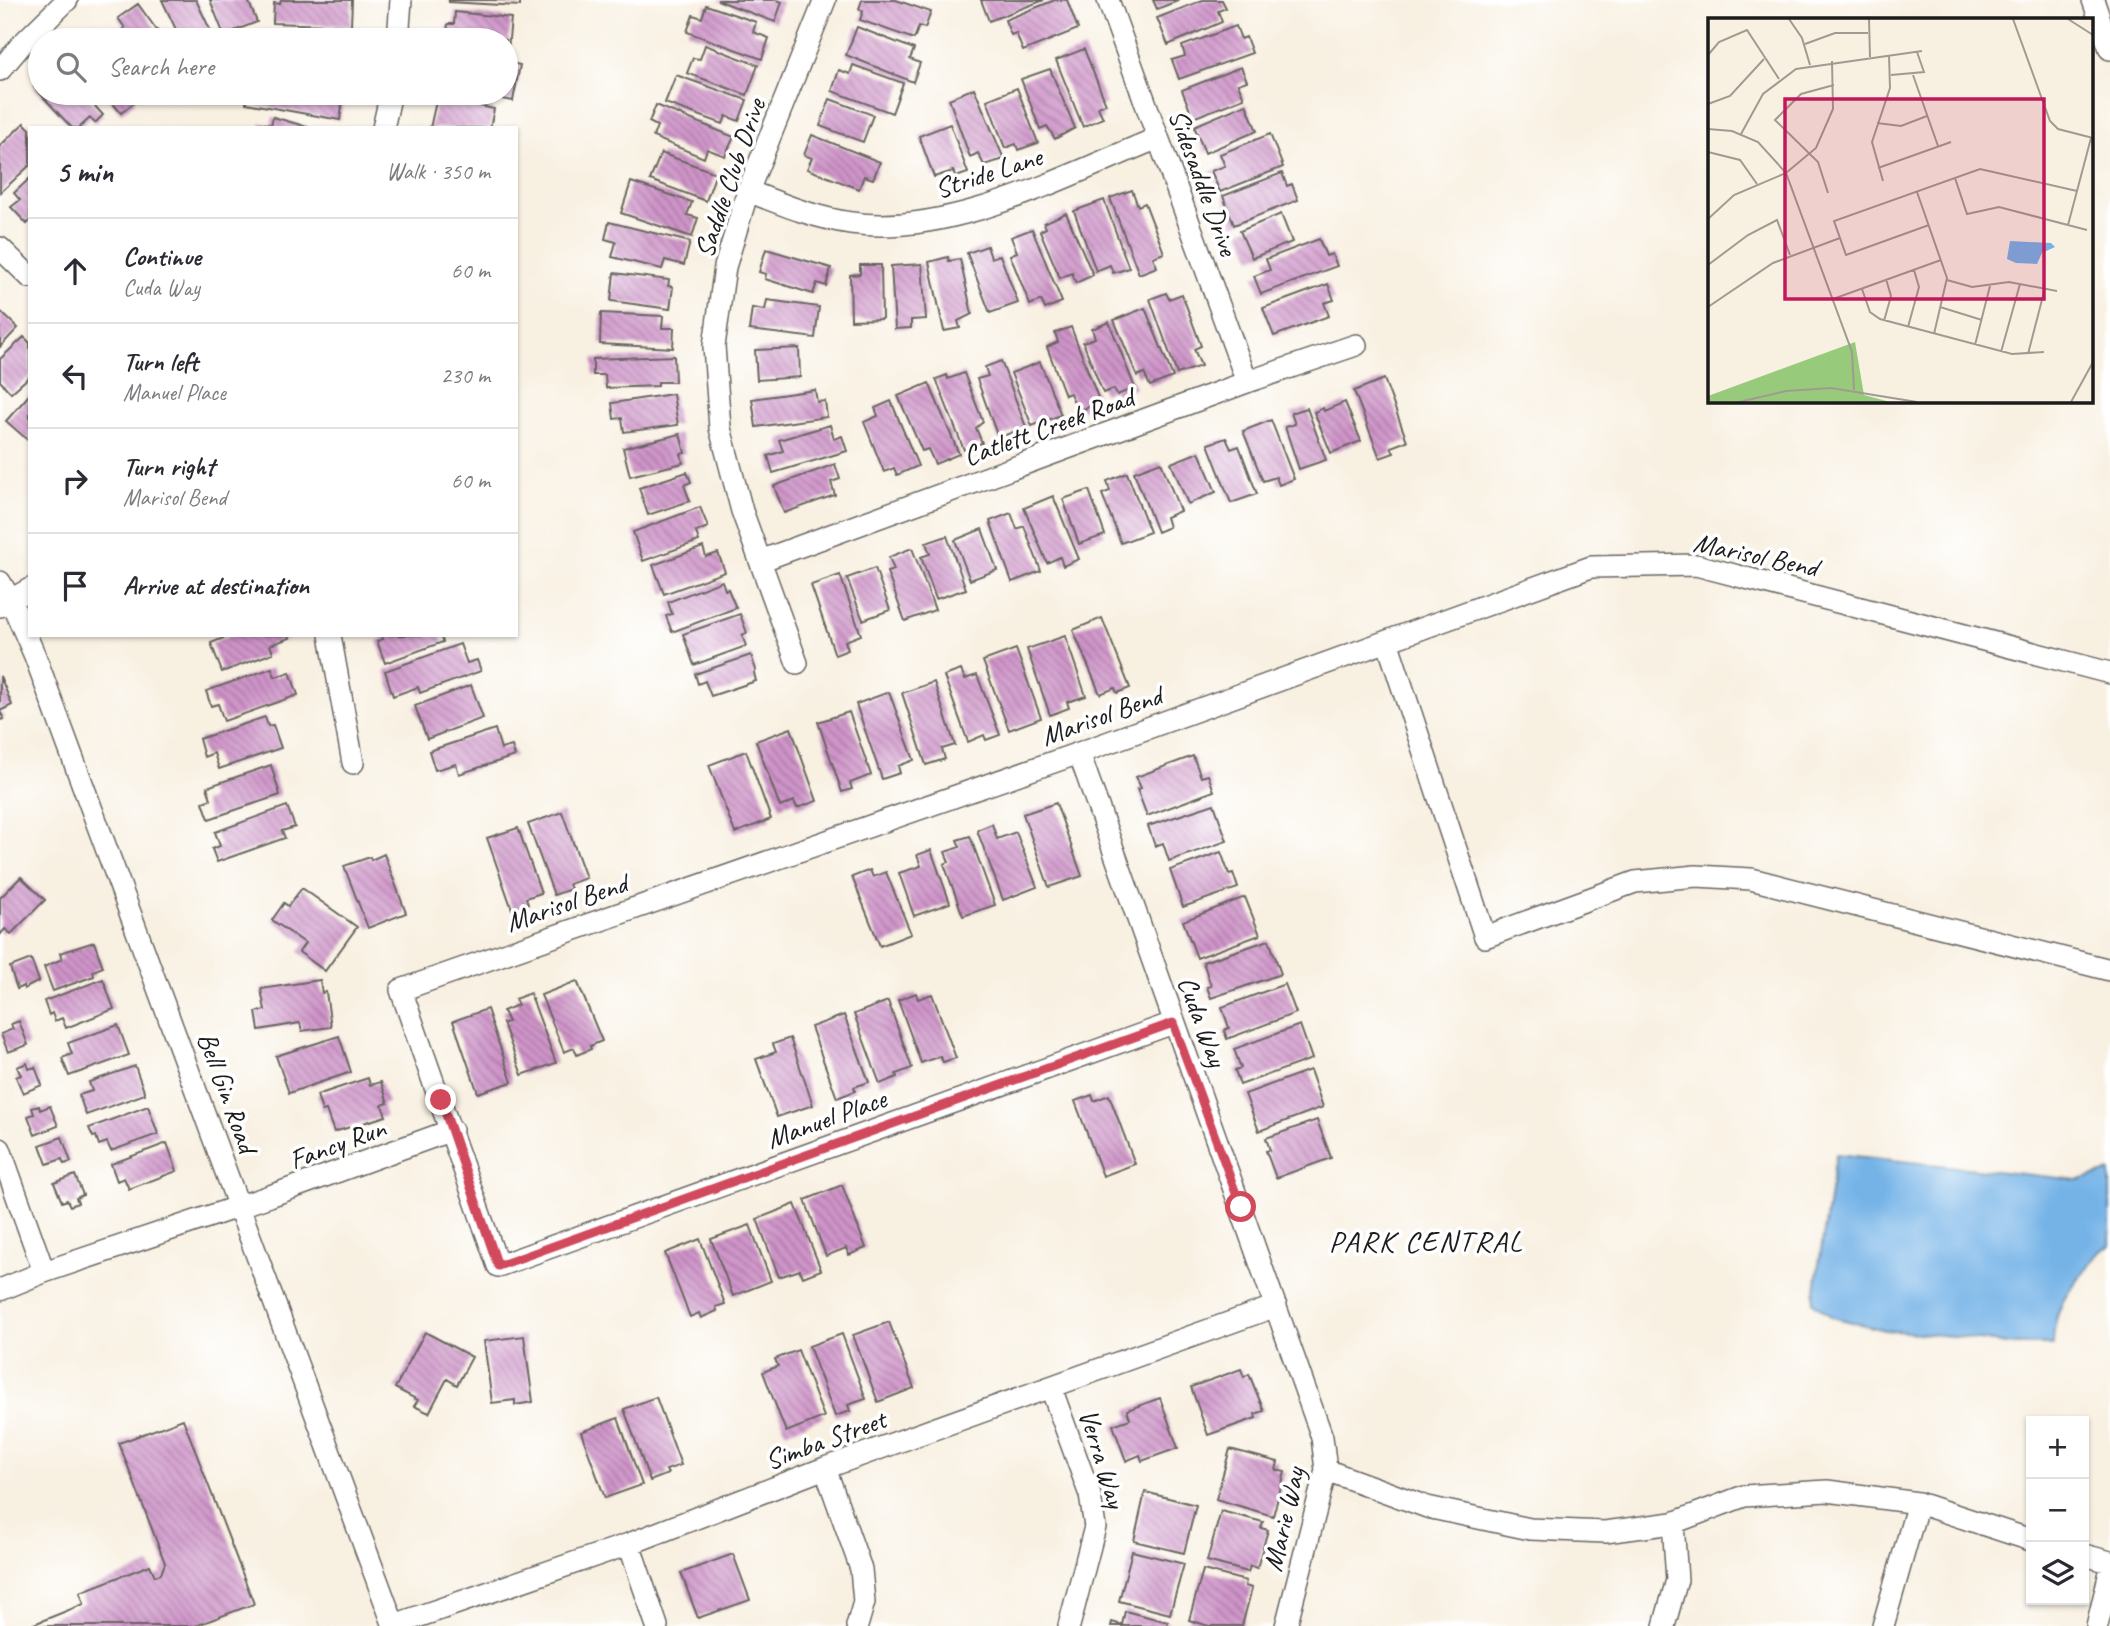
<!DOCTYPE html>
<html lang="en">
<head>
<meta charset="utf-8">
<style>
	body { margin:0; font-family:Caveat,sans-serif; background:#f7f7f7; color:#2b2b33 }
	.controls { position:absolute; right:21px; bottom:21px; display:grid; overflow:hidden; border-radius:0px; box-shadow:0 2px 5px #0004 }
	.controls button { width:63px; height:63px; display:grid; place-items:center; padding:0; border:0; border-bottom:2px solid #e1e1e2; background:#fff; color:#2b2b33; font:35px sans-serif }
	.stop { position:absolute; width:21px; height:21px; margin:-16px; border:5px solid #d1495b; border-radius:50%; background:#fff }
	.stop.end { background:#d1495b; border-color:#fff; box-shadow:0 2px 7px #0008 }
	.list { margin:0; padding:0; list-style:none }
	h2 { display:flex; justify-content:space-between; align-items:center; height:91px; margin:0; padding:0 28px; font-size:30px }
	h2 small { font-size:23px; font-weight:400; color:#7c7c81 }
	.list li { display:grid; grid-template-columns:46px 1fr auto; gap:21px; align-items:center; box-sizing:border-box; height:105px; padding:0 28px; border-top:2px solid #e1e1e2 }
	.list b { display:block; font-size:26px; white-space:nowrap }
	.list p { margin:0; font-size:23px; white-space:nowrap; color:#7c7c81 }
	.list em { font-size:23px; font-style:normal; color:#7c7c81 }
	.icon { flex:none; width:38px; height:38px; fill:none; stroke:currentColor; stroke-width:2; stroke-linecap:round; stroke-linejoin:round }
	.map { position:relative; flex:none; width:2110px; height:1626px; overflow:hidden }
	.search { position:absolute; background:#fff; box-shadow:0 2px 5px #0004; left:28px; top:28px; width:490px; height:77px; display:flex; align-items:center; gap:18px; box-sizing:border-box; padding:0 24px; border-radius:38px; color:#7c7c81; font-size:26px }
	.panel { position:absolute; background:#fff; box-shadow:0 2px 5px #0004; left:28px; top:126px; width:490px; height:511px; border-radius:0px }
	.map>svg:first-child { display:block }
	.water { fill:#74b3e7; stroke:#486882; stroke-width:2 }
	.building { fill:url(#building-back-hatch) }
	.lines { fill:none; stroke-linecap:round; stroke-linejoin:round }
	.minor-casing { stroke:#696661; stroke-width:24 }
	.minor { stroke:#fff; stroke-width:21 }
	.route { stroke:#d1495b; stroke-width:9 }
	.labels { text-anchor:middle; stroke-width:7; stroke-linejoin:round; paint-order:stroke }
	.street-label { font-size:28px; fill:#1c1c1c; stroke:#fff }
	.neighbourhood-label { font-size:30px; letter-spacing:2px; fill:#1c1c1c; stroke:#fff }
	.inset-road { fill:none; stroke:#a09b92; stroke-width:2 }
	.view { fill:#c2185b; fill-opacity:0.15; stroke:#c2185b; stroke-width:3.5 }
	.inset-edge { fill:none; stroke:#1c1c1c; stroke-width:3.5 }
</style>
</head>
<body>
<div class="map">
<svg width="2110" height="1626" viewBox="0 0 2110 1626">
	<defs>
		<pattern id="building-back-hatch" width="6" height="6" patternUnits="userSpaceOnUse" patternTransform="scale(1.75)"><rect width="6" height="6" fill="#cf94c9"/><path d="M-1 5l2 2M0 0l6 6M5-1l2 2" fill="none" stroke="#a778a2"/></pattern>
	</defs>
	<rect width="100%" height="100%" fill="#fff"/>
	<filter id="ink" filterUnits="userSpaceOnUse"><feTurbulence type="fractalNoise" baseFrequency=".0143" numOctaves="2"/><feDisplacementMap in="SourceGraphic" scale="14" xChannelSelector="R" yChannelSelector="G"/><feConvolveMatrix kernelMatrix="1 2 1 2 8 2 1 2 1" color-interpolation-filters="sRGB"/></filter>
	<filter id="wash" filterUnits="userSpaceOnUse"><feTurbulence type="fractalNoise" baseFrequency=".00686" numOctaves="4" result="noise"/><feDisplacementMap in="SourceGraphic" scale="28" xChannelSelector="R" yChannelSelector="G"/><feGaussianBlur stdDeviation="1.57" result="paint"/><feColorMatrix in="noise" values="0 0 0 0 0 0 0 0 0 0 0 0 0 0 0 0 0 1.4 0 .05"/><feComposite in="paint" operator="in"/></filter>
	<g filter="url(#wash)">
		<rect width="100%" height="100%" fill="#f8f0e1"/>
		<path class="water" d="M1836,1154L2079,1180L2110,1172V1246L2101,1250C2076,1283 2053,1301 2053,1345H2013L1952,1336L1884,1330L1832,1317L1813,1302Z"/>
		<g id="blocks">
			<path class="building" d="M162,0H196L215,40H181Z
				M210,0H248L257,22L224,35Z
				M281,0H352L351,26L273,23L274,3L280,4Z
				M449,0H520V6L449,2Z
				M717,0H776L782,2L775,22Z
				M862,0H896L931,12L925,28L919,26L914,39L860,20L863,11L859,9Z
				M981,0H1044L989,21Z
				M1055,0H1067L1078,29L1023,51L1016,33L1011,35L1005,20Z
				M1153,0H1180L1157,9Z
				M1203,0H1222L1226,8L1218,11L1222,22L1168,45L1157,18Z
				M138,4L164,40H122L118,33L125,28L118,18Z
				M706,5L756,22L753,32L769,38L762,59L687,32L693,15L702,18Z
				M455,12L511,18L508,50H506V40H446L448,24H454Z
				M1236,26L1241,39L1246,37L1252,53L1179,79L1172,60L1185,56L1182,46Z
				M857,27L914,49L910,59L920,63L913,82L846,55Z
				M277,32L332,39V40H276Z
				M705,45L758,65L747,95L687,73L693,58L700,59Z
				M1084,49L1106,104L1098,107L1103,118L1083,127L1056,60Z
				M506,62L520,65L513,101L476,94L506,93Z
				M853,65L903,83L892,113L832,91L839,70L850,74Z
				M1241,67L1247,81L1238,84L1244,98L1193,118L1182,90Z
				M1050,69L1075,128L1055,139L1047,126L1040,129L1021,79Z
				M676,75L747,100L739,121L726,116L723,124L665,103Z
				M40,81V93H83L103,115L95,123L90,118L79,128H72L34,87Z
				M974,88L1004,159L984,165L978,153L970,157L949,99Z
				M1017,88L1038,143L1018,150L1016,144L1005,148L987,100Z
				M104,93H131L129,94L135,102L121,113Z
				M248,93H344L340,120L246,103Z
				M437,97L494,109L490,128H430Z
				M830,99L873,115L863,142L820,126Z
				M1246,104L1257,131L1205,153L1194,126Z
				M656,105L734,137L725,156L707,149L704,158L653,137L657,126L649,122Z
				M273,117L308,127V128H260L261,123L271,125Z
				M24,123L30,129V165L0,193V146Z
				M950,124L968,173L956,177L953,171L934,177L919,136Z
				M1270,134L1283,167L1220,192L1211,171L1225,166L1220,154Z
				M812,135L880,162L873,179L864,176L859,189L807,169L812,158L804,155Z
				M661,153L716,173L706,201L650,180Z
				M1282,173L1287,186L1292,184L1298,200L1234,225L1223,196Z
				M30,178V221L27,224L11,207L20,200L14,193Z
				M631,182L692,202L687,215L698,218L692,237L621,213Z
				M1132,190L1138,206L1145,203L1164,253L1153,257L1157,267L1139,274L1110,198Z
				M1104,200L1129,268L1113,273L1110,265L1096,271L1074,211Z
				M1066,213L1093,275L1076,283L1072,273L1060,278L1040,231L1046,228L1044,223Z
				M1281,214L1292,242L1252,258L1240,231Z
				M609,222L690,242L684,265L665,260L662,269L612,257L616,242L605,239Z
				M1032,229L1062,302L1045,309L1041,300L1030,305L1010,255L1017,252L1011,237Z
				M1319,239L1326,256L1332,254L1337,266L1261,294L1254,276L1270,270L1266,259Z
				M987,246L991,258L1000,255L1018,303L990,313L967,253Z
				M766,249L831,268L826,286L817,283L813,294L765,279L766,274L759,272Z
				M948,257L949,261L960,259L972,314L958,321L960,328L944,331L929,262Z
				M922,264L926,319L911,320V328L895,329L891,266Z
				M860,265H881L882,319L851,320L850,275L860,274Z
				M614,273L669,280L668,286L673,287L670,309L611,301Z
				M1328,284L1334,300L1324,303L1329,316L1274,336L1263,308Z
				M1166,293L1169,299L1182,294L1201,346L1194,349L1201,366L1177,374L1150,299Z
				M767,300L819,307L815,338L749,330L752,308L765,310Z
				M1145,308L1173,377L1150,386L1144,373L1137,376L1114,320Z
				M0,311L18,328L0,347Z
				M601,313L663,316L662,328H674L673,348L600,344Z
				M1109,322L1135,388L1117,395L1114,389L1103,393L1083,342L1095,338L1092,329Z
				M1071,327L1100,403L1078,411L1070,393L1065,395L1047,347L1058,342L1055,333Z
				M24,337L30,343V376L11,393L0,381V359Z
				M799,348L800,377L757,380L755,350Z
				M674,356L675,382H658V386L606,388L605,375H593V359Z
				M1001,361L1026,427L998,438L977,379L988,376L985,367Z
				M1040,362L1061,415L1032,426L1011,373Z
				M964,373L983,422L976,428L982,443L964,450L936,379L947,375L948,379Z
				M1384,379L1407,441L1391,447L1394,453L1380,458L1354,391Z
				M929,383L959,454L935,464L928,449L922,451L898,396Z
				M815,390L817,402L825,401L827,417L756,427L752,399Z
				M30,394V442L6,421Z
				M673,394L678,425L624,432L622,418L614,419L612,403Z
				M891,401L918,466L897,475L894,468L884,472L864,422L878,416L875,408Z
				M1345,402L1361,441L1331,453L1314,412L1323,408L1324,411Z
				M1307,408L1326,460L1299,469L1285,427L1295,424L1291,413Z
				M1271,420L1294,479L1279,485L1276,477L1263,481L1243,431Z
				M830,425L834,439L842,436L847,451L773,473L768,456L783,451L779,440Z
				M680,434L685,453L681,454L683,463L630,476L623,448Z
				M1226,438L1231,449L1239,446L1257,494L1231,503L1208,444Z
				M1199,452L1216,492L1188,504L1171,463Z
				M1161,462L1180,511L1166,517L1169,527L1157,532L1134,472Z
				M835,464L840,479L831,482L835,495L784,513L774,486Z
				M687,472L691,482L684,485L690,501L648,515L639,488Z
				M1127,473L1150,532L1121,543L1102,494L1110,491L1107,481Z
				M1089,490L1105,535L1079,544L1063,499Z
				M1053,496L1079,559L1063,566L1060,557L1047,563L1024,508Z
				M700,507L708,527L696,532L699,541L643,561L633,532Z
				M1011,513L1017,529L1024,526L1041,571L1012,582L990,521Z
				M982,529L997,570L970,580L955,540Z
				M947,536L966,589L936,599L921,557L930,554L926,543Z
				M703,547L706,557L718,553L725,572L664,594L653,565Z
				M912,548L935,610L905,621L887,572L894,570L889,557Z
				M875,568L890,610L863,620L847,578Z
				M840,575L861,635L845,641L848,650L835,655L811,585Z
				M722,581L725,590L728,589L736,608L672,632L666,616L672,614L668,602Z
				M740,614L747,633L742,635L746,646L694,665L683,634Z
				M1102,618L1130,688L1117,693L1115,688L1100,694L1073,630Z
				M231,635H289L290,638L270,645L273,653L222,672L211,643Z
				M382,635H440L443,642L385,663L377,641L383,639Z
				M1065,636L1086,696L1067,702L1069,708L1050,715L1027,649Z
				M460,644L467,663L477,660L481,671L420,693L418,687L393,696L385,671Z
				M1016,649L1041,718L1009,730L983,661Z
				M751,655L756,670L754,673L756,681L711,696L705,681L698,684L695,674Z
				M272,668L275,677L290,672L298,695L224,721L218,704L211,706L206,691Z
				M961,670L965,679L977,675L1000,735L986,740L984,735L968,742L944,676Z
				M0,676L12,705L0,711L4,719L0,720Z
				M934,682L955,745L942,749L945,759L926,765L902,693Z
				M471,685L483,718L427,739L415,706Z
				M889,692L914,760L898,766L900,773L882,779L856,704Z
				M849,712L871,775L850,783L852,789L842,792L818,722Z
				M265,717L268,726L273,725L281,748L219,769L214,753L204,757L199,739Z
				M791,728L817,801L797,808L794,801L780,807L756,741Z
				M495,729L501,749L512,746L515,756L459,774L456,764L435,770L429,751Z
				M746,751L771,819L735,833L709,765Z
				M1193,756L1201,777L1208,775L1214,791L1147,816L1137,789L1141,788L1136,777Z
				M271,765L280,795L209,819L203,802L211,799L207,787Z
				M1056,803L1082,876L1049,887L1023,814Z
				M1214,804L1227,841L1169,861L1163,843L1155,846L1148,826Z
				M287,806L295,827L282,831L285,838L217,862L212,849L220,846L215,832Z
				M562,812L586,878L569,884L571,889L554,895L528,824Z
				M992,824L997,839L1016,832L1037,887L1003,900L977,830Z
				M518,828L541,893L526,898L528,904L512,909L487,838Z
				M970,836L995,905L963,916L944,864L949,862L945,852L960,847L957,840Z
				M931,850L950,903L914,916L899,873L921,866L917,855Z
				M1221,852L1229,874L1233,873L1238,888L1183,907L1170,870Z
				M384,854L406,913L368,928L344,866L370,857L371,860Z
				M870,870L873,877L886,872L911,934L880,946L852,877Z
				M21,877L45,900L11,934L5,929L0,935V898Z
				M302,888L357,927L325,971L299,952L305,943L272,920L284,903L288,906Z
				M1245,897L1260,935L1197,958L1183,921Z
				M1269,940L1281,974L1211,998L1207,987L1211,986L1203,962Z
				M94,942L103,967L93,971L94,976L53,991L44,967L62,959L60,953Z
				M31,959L39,981L24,989L23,986L17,989L10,967Z
				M103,979L114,1009L66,1028L62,1018L55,1021L52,1013L49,1015L44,1001Z
				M320,980L322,993L326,992L331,1027L302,1031L300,1023L259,1030L256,1012L265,1010L261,989Z
				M577,981L602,1041L590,1046L591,1049L577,1055L574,1048L564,1052L541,995Z
				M1285,984L1296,1013L1227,1039L1224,1030L1229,1028L1222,1007Z
				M530,993L556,1063L522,1075L503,1023L508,1022L503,1011L518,1005L515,999Z
				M916,993L918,999L932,994L956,1058L943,1062L940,1056L921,1063L898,1000Z
				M888,1001L912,1068L896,1074L897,1077L880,1084L854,1014Z
				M487,1009L512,1082L478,1093L453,1021Z
				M844,1015L869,1082L854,1087L855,1091L837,1098L811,1027Z
				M19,1021L28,1045L8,1052L1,1034L13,1029L11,1024Z
				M118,1025L129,1055L69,1076L62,1058L72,1054L68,1043Z
				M1300,1025L1312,1059L1240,1085L1235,1070L1241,1068L1234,1049Z
				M339,1036L351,1072L289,1093L276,1056Z
				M790,1038L813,1105L777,1117L756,1059L776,1052L773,1044Z
				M27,1063L29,1069L35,1067L42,1085L23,1093L16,1077L21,1075L17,1067Z
				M135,1066L145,1094L86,1115L79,1095L92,1091L89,1082Z
				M1310,1070L1323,1107L1259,1131L1245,1094Z
				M368,1078L370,1085L381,1082L388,1103L382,1105L386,1116L334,1132L326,1110L322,1111L317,1095Z
				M1092,1095L1094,1101L1109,1095L1135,1164L1103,1176L1075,1101Z
				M39,1106L40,1110L50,1106L58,1126L35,1135L28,1116L34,1114L32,1108Z
				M148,1106L158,1134L111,1151L107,1142L99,1145L96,1136L93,1137L89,1128Z
				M1317,1120L1331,1158L1276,1178L1266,1151L1270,1150L1266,1138Z
				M62,1137L71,1162L64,1164L62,1159L47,1164L40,1145Z
				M167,1143L177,1171L129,1189L124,1178L117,1181L111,1164Z
				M75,1175L83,1195L76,1198L78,1203L70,1206L67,1200L62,1202L54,1183Z
				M842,1185L866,1248L849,1255L846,1248L826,1256L805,1200Z
				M795,1204L821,1270L803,1277L800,1270L779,1277L757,1219Z
				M750,1225L771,1281L733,1296L711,1239Z
				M700,1239L725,1304L716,1307L717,1311L701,1318L699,1313L690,1317L665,1253Z
				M889,1322L914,1388L878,1402L853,1335Z
				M425,1332L472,1357L457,1385L447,1379L429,1413L414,1406L418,1400L395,1388Z
				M842,1334L866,1399L848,1405L850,1411L835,1416L809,1346Z
				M524,1336L533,1402L515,1405V1400L492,1403L484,1341Z
				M798,1350L824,1417L786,1432L763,1372L778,1366L775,1359Z
				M1241,1369L1244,1377L1249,1374L1264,1411L1255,1414L1256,1418L1208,1435L1191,1387Z
				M656,1397L681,1465L666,1470L668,1474L650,1481L624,1409Z
				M1160,1398L1178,1448L1142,1461L1140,1455L1126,1461L1113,1425L1130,1419L1127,1410Z
				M618,1418L642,1485L605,1498L581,1432Z
				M183,1419L254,1604L195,1626H29L84,1604L80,1592L150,1565L155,1576L161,1574L165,1563L119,1443Z
				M1230,1449L1278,1462L1276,1470L1285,1472L1273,1516L1216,1499Z
				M1145,1492L1196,1505L1184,1553L1134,1541Z
				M1221,1511L1263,1522L1261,1528L1268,1530L1257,1568L1250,1566L1248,1572L1207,1561Z
				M1132,1551L1184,1564L1170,1614L1119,1601Z
				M733,1554L750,1600L698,1618L681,1573Z
				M1203,1570L1246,1581L1245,1586L1252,1588L1242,1626H1209L1189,1620Z
				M1125,1611L1168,1622L1167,1626H1111L1112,1622L1122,1625Z"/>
		</g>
	</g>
	<g filter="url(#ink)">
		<use href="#blocks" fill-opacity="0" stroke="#696661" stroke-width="2"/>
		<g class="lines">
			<defs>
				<path id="minor" d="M1108,0L1247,382
					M2093,0L2110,49
					M398,40L401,0
					M0,70L22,44L67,0
					M383,128L391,93
					M748,191C781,204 815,218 851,223C952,237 1066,175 1158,138
					M0,248L30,277
					M760,561L1247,382L1356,345
					M0,582L11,601L35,656L394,1626
					M0,606L30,589
					M330,635L353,763
					M1387,641L1485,937L1635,882L1696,876L1751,879L2110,970
					M797,663L742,511L720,428L714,346L725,267L748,191L825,0
					M1079,753L1322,1437L1326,1470L1286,1626
					M1173,1023L498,1266L401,990L1079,753L1591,567L1696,565L2110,673
					M0,1149L44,1272
					M0,1290L44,1272L270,1196L452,1130
					M1051,1388L1090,1495L1095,1527L1069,1626
					M825,1468L861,1569L864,1602L857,1626
					M1326,1470L1427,1507L1530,1529L1605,1532L1673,1523L1744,1496L1827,1491L1918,1503L2031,1540
					M629,1544L657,1626
					M2084,1555L2110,1562
					M394,1625L629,1544L825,1468L1276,1306
					M1664,1626L1677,1580L1673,1523
					M1883,1626L1918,1503
					M2097,1626L2110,1572"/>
			</defs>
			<use href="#minor" class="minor-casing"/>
			<use href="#minor" class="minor"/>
		</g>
	</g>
	<g class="lines" filter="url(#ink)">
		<path class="route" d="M441,1100L498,1266L1173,1023L1241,1207"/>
	</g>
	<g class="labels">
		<g class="street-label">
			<text transform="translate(988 172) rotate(-18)" y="10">Stride Lane</text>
			<text transform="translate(729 178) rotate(-71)" y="10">Saddle Club Drive</text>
			<text transform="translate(1204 182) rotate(70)" y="10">Sidesaddle Drive</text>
			<text transform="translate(1048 426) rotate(-20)" y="10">Catlett Creek Road</text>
			<text transform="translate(1756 554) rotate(12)" y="10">Marisol Bend</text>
			<text transform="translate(1101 715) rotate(-20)" y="10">Marisol Bend</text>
			<text transform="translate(566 902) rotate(-19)" y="10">Marisol Bend</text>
			<text transform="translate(1203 1021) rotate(70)" y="10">Cuda Way</text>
			<text transform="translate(228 1092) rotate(70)" y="10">Bell Gin Road</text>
			<text transform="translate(826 1118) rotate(-20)" y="10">Manuel Place</text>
			<text transform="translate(337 1143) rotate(-20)" y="10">Fancy Run</text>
			<text transform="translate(825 1439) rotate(-20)" y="10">Simba Street</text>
			<text transform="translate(1103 1458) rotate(73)" y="10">Verra Way</text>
			<text transform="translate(1283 1519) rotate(-77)" y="10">Marie Way</text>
		</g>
		<g class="neighbourhood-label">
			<text x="1426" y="1251">PARK CENTRAL</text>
		</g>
	</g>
	<g transform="translate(1708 18)">
		<rect width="385" height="385" fill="#f8f0e1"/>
		<path d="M147,324L156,377L182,384H0V378Z" fill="#97ca7b"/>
		<path d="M302,223L343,225L347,229L334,235L329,246L308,245L299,241Z" fill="#74b3e7"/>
		<path class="inset-road" d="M81,1L94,20L102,47M161,1L162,39M305,1L342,103L350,111L385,120M360,1L385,17M97,26L127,15H160M0,37L11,24L39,12L71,61M183,57L216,54L209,34M205,57L230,128M0,86L22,78L56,41M169,105L193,108L219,98M0,111L24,113L50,124L78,155L144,334L146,372M33,116L55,76L88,51L214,33M0,134L32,142L49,166M170,150L243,124M247,160L259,196L291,189L379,212M175,163L164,124L182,70L181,37M209,174L239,260L226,316M120,175L110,144L67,102L93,76L126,67M0,201L26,177L78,155L108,130L125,91L124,43M221,207L138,237L126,203L272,151L369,173M360,207L383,120M0,247L40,217L69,202L82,237M239,262L264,269L301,264L349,273M154,271L162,294L172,301L304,336L336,334M125,281L233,242M0,289L65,245L132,220M232,289L274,302M176,303L183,278L178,261M200,309L211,269L206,252M267,327L282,268M293,334L312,266M320,336L336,274M31,384L78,373L123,370L209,384M363,384L385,344"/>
		<path class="view" d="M77,81H336V281H77Z"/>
		<rect width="385" height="385" class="inset-edge"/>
	</g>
</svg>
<div class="controls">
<button>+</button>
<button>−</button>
<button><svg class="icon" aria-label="layers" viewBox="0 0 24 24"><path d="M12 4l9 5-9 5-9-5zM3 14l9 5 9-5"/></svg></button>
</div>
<div class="stop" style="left:1241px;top:1207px"></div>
<div class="stop end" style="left:441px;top:1100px"></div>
<div class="search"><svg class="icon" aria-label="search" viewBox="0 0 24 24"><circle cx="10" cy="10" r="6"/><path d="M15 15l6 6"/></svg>Search here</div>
<section class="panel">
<h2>5 min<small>Walk · 350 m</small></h2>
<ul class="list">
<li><svg class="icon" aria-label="ahead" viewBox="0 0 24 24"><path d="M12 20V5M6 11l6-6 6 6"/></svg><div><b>Continue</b><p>Cuda Way</p></div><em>60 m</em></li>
<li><svg class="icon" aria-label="left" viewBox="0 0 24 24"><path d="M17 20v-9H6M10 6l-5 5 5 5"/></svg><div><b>Turn left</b><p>Manuel Place</p></div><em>230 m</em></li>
<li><svg class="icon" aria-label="right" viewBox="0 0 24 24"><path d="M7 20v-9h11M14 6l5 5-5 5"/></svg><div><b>Turn right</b><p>Marisol Bend</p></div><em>60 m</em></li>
<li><svg class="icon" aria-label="arrive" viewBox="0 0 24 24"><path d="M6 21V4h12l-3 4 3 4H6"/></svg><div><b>Arrive at destination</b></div></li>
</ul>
</section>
</div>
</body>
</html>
